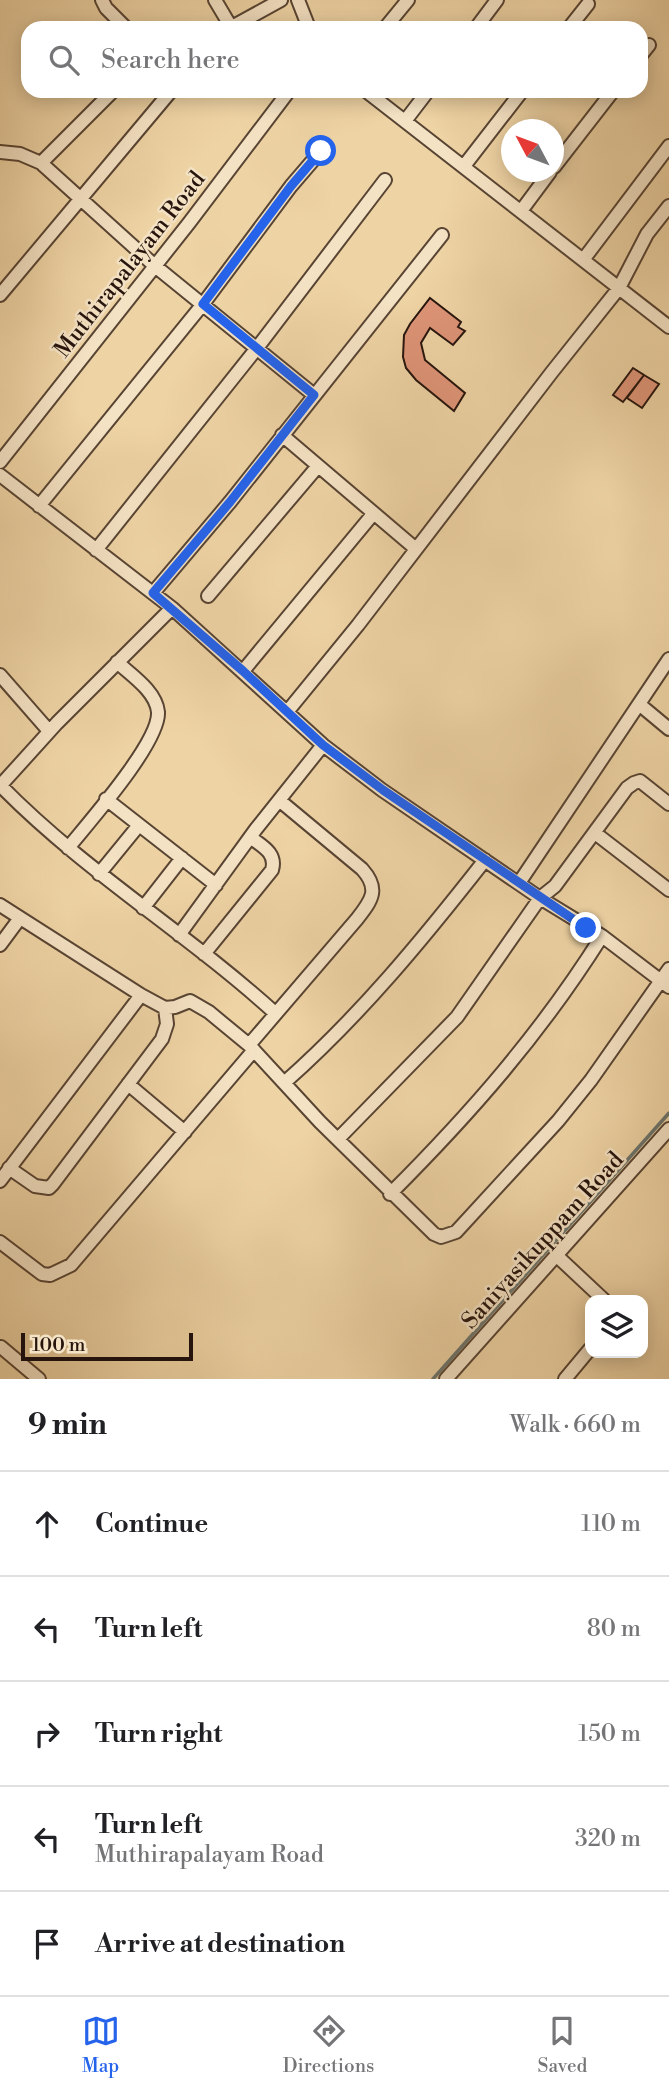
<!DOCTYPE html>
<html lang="en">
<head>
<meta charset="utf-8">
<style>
	body { margin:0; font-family:"Libre Bodoni",serif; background:#f6f6f6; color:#202124 }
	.controls { position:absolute; right:21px; bottom:21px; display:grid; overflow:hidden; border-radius:14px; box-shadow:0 4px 18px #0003 }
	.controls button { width:63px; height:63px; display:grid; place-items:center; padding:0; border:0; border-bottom:2px solid #e0e0e0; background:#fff; color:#202124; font:35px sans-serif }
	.compass { position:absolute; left:501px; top:119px; width:63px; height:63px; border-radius:50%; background:#fff; box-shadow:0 4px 18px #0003; rotate:311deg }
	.scale { position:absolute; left:21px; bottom:18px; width:172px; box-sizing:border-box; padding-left:7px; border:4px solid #26140d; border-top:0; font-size:19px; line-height:24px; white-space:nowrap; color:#26140d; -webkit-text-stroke:5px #f4e2c4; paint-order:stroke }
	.stop { position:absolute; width:21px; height:21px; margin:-16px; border:5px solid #2563eb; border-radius:50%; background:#fff }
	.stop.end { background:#2563eb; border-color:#fff; box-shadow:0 2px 7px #0008 }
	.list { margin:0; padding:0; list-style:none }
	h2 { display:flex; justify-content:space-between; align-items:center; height:91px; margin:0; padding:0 28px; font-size:30px }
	h2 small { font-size:23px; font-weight:400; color:#757577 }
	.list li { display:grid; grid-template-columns:46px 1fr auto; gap:21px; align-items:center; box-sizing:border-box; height:105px; padding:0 28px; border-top:2px solid #e0e0e0 }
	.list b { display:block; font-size:26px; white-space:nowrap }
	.list p { margin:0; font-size:23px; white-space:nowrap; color:#757577 }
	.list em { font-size:23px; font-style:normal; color:#757577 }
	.icon { flex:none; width:38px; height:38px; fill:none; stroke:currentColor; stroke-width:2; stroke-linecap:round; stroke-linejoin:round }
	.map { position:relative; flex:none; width:669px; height:1379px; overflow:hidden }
	.search { position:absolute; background:#fff; box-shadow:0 4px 18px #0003; left:21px; right:21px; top:21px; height:77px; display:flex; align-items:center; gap:18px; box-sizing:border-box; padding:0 24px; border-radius:21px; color:#757577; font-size:26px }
	.sheet { height:616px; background:#fff }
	nav { display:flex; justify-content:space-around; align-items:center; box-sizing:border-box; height:98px; border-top:2px solid #e0e0e0; background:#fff; font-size:19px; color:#757577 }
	nav a { display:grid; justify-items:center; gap:4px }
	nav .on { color:#2563eb }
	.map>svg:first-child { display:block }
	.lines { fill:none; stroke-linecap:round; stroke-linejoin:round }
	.stream { stroke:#6c756e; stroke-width:3.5 }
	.building { fill:#de9477; stroke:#26140d; stroke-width:2 }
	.minor-casing { stroke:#584433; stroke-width:16 }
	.minor { stroke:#f4e2c4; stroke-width:12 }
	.route { stroke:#2563eb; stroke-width:9 }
	.labels { text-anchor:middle; stroke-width:5; stroke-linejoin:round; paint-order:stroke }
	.street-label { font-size:23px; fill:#26140d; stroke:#f4e2c4 }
</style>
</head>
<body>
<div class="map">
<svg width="669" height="1379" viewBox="0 0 669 1379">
	<rect width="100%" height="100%" fill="#eed3a4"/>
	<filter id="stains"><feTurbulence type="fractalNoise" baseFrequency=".00286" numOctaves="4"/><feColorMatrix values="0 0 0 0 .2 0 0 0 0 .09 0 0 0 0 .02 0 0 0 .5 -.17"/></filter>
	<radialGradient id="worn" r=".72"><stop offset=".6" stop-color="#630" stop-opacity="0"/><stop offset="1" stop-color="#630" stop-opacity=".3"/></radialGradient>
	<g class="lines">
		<path class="stream" d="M433,1379L669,1113"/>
	</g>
	<path class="building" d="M430,298L461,322L458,327L465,331L453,345L430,328L421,343L425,360L465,393L454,411L416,380L406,368L403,357L404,335L410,324Z
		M633,368L644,375L623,402L613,395Z
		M644,375L659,384L642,408L627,398Z"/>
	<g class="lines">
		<defs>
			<path id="minor" d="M102,0L106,8L126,28
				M215,0L231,27
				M298,0L309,28
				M230,28L281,0
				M385,28L408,0
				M476,28L497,0
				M569,28L588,4
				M641,55L649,45
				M366,91L669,327
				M405,121L428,91
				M0,152L20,154L41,163L155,266L314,395
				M41,163L113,91
				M464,166L522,91
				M554,167L613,91
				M521,211L550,172
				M583,260L669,146
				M0,295L171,91
				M282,435L416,549
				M0,462L189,223L289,91
				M0,475L172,608L323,745L382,790L540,898L602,936L669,987
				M39,506L203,304L291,186L321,151
				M96,550L257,348L385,180
				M153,593L230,502L442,235
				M208,596L318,466
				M243,671L373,514
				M0,675L49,731
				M639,704L669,729
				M287,712L358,625L552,372L619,288L647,234L669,206
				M0,785C84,871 187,933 275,1013
				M0,786L57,723L172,608
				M106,799L216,885
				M595,833L669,890
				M68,848C89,822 160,742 158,712C156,691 131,675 117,662
				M99,874L139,825
				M519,883L669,659
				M0,905L141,995L165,1008L175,1007L190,1001L209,1012L249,1045L320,1122L434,1234L441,1237L456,1232L558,1121L591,1080L669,969
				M143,908L182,858
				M179,935L256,829L323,745
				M0,945L20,918
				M204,954L272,870C277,853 262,846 250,837
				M249,1045L357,919C372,900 380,889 362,869L279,800
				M284,1083C360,1016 423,939 485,860
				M128,1084L185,1132
				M338,1139L457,1017L540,898L555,886L627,788L634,783L640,781L669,804
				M9,1168L35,1186L49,1188L53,1184L162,1039L167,1024L165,1008
				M0,1181L141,995
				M390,1194C471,1113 541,1033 602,936
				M0,1242L42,1274L50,1275L71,1265L254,1050
				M557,1256L604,1300
				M1,1347L39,1379
				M446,1379L669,1129
				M565,1379L590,1349"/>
		</defs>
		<use href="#minor" class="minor-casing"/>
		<use href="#minor" class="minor"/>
	</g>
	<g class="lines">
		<path class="route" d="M321,151L291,186L203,304L314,395L230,502L153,593L243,671L323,745L383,790L586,928"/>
	</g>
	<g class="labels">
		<g class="street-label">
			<text transform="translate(129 264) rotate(-52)" y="8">Muthirapalayam Road</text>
			<text transform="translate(542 1240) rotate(-48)" y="8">Saniyasikuppam Road</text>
		</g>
	</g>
	<rect width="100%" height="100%" filter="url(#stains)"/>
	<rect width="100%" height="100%" fill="url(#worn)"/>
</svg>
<div class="controls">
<button><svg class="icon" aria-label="layers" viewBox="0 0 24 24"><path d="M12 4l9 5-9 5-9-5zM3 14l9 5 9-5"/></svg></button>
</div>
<svg class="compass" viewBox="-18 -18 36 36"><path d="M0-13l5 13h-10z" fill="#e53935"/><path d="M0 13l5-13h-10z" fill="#757577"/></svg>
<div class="scale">100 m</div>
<div class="stop" style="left:321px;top:151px"></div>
<div class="stop end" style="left:586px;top:928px"></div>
<div class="search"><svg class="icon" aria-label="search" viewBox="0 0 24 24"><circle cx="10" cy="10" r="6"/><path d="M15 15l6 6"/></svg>Search here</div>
</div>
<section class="sheet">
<h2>9 min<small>Walk · 660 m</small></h2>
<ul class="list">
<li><svg class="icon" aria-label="ahead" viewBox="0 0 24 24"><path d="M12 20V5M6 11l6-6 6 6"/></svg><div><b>Continue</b></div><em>110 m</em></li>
<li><svg class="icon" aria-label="left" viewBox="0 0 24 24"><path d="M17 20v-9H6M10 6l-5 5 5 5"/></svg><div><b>Turn left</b></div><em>80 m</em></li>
<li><svg class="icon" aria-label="right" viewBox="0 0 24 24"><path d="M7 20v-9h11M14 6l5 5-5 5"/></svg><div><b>Turn right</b></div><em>150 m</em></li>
<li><svg class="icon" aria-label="left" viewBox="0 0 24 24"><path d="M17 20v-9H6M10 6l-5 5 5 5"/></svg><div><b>Turn left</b><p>Muthirapalayam Road</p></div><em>320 m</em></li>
<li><svg class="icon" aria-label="arrive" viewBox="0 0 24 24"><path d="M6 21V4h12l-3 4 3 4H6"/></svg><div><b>Arrive at destination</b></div></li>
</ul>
</section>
<nav>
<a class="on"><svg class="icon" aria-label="map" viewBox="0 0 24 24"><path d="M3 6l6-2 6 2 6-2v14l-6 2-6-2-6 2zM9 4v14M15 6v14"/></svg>Map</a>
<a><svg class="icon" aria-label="directions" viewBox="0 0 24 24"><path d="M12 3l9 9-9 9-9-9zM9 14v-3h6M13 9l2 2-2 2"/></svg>Directions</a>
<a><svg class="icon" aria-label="saved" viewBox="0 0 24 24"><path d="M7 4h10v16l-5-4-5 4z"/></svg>Saved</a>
</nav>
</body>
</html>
